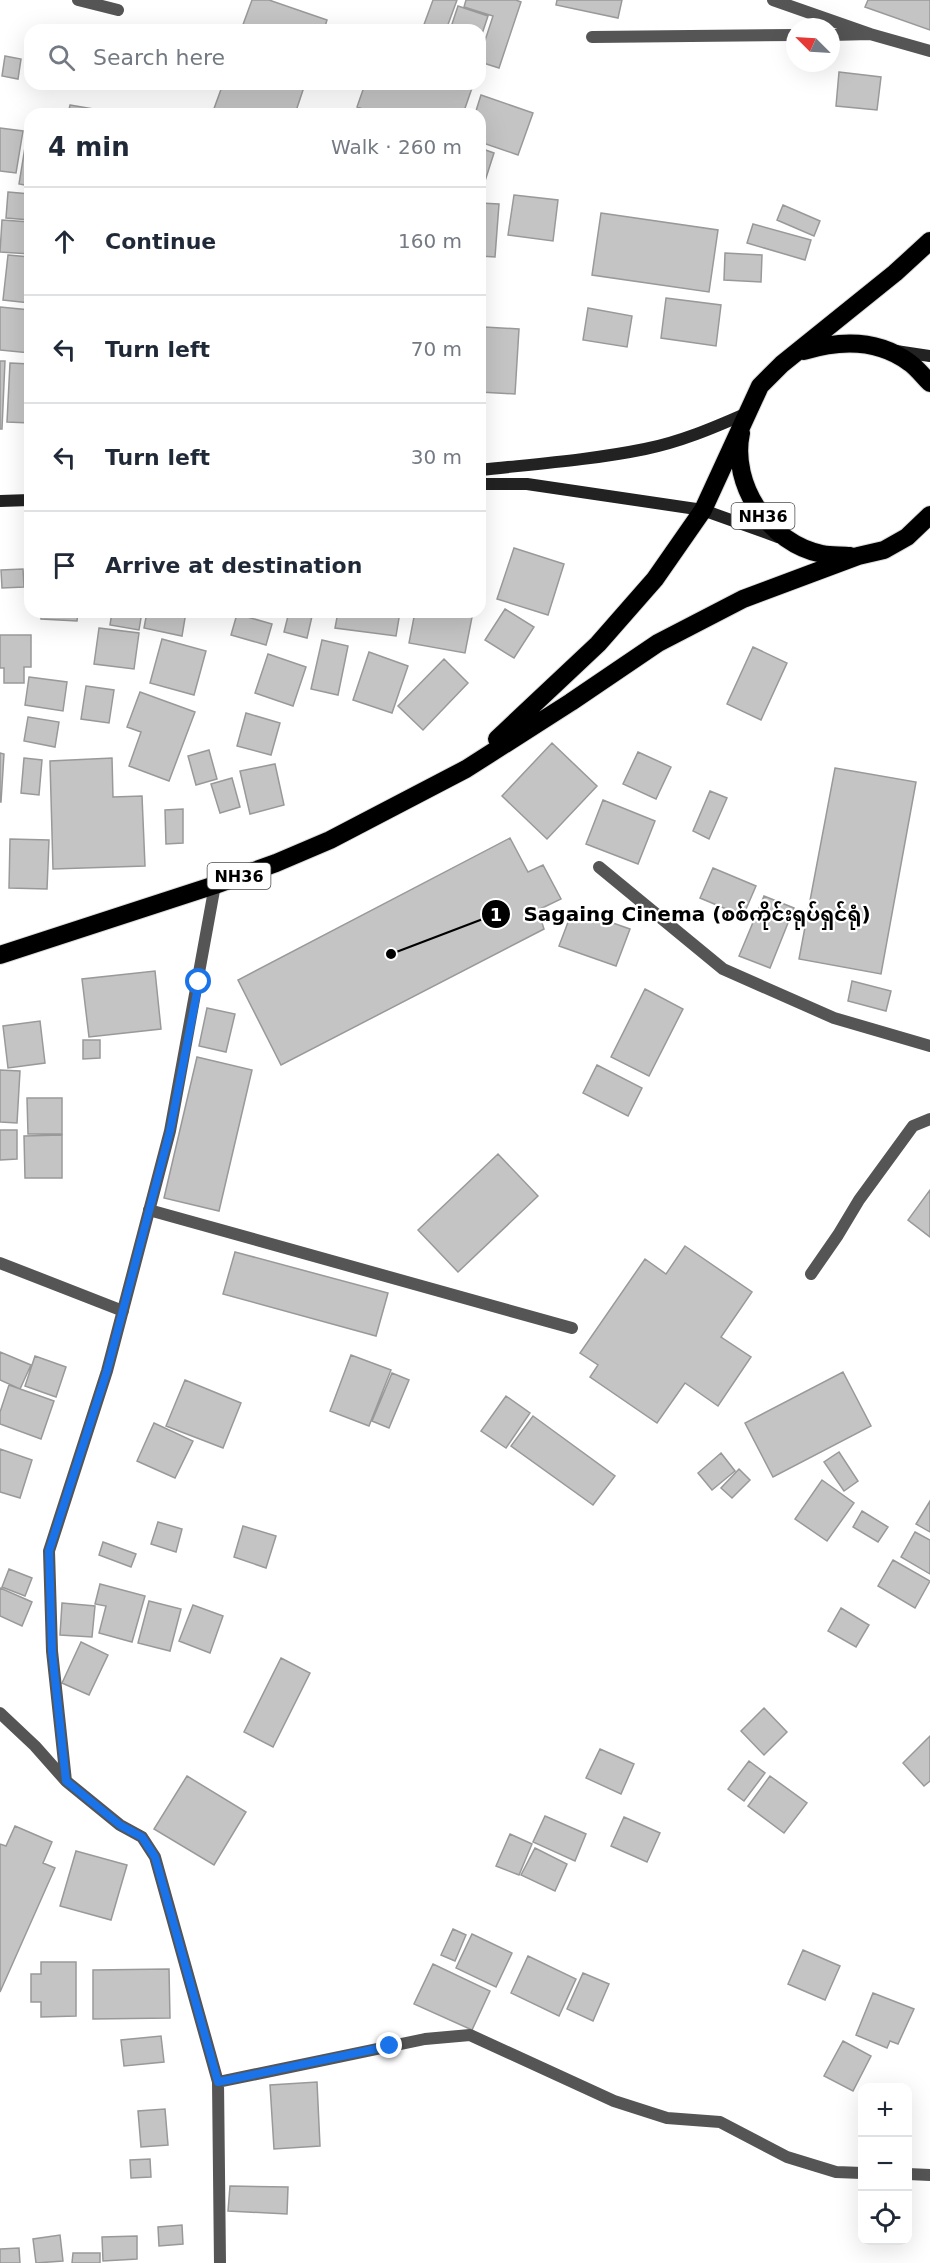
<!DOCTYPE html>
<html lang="en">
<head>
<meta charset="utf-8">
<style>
	body { margin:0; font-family:"DejaVu Sans","Noto Sans Myanmar",sans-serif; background:#f2f2f3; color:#1f2937 }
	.controls { position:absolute; right:18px; bottom:18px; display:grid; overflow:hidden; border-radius:12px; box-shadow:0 6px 24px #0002 }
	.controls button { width:54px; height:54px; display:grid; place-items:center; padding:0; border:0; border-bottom:2px solid #e0e1e3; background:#fff; color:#1f2937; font:30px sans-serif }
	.compass { position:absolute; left:786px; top:18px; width:54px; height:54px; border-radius:50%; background:#fff; box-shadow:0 6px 24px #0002; rotate:294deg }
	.stop { position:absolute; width:18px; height:18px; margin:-14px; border:4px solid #1a73e8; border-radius:50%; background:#fff }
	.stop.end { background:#1a73e8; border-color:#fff; box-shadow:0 2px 6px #0008 }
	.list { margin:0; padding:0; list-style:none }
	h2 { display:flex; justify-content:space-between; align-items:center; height:78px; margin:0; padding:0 24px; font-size:26px }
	h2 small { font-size:20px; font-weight:400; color:#747a83 }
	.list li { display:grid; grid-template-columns:39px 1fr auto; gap:18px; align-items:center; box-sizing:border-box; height:108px; padding:0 24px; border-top:2px solid #e0e1e3 }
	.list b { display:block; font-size:22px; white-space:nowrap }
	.list em { font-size:20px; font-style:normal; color:#747a83 }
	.icon { flex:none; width:33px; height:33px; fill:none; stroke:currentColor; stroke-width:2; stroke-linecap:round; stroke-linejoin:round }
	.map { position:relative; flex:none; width:930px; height:2263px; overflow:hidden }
	.search { position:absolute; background:#fff; box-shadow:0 6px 24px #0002; left:24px; top:24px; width:462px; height:66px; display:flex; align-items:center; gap:15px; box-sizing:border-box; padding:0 21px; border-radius:18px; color:#747a83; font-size:22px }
	.panel { position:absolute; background:#fff; box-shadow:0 6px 24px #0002; left:24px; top:108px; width:462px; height:510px; border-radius:18px }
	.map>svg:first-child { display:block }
	.building { fill:#c4c4c4; stroke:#999; stroke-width:1.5 }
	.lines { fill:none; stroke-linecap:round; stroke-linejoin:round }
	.highway-casing { stroke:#dbdbdb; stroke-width:20 }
	.lane { stroke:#555; stroke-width:12 }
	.street { stroke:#555; stroke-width:12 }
	.secondary { stroke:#222; stroke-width:12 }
	.highway { stroke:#000; stroke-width:18 }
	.route { stroke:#1a73e8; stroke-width:8 }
	.labels { text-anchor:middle; stroke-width:4.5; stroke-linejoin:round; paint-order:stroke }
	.shield { fill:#fff; stroke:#4c4c4c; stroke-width:1.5 }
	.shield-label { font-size:16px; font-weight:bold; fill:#000 }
	.leader { fill:none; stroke:#000; stroke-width:2 }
	.callout-dot { fill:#000; stroke:#fff; stroke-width:2 }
	.mark-label { font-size:18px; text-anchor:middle; font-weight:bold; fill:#fff }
	.callout-label { font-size:20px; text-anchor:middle; font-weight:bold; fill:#000; stroke:#fff; stroke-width:4.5; stroke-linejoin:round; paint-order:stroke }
</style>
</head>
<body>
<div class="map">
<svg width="930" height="2263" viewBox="0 0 930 2263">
	<rect width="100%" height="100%" fill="#fff"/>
	<path class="building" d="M252,0H269L327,20L324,30H241Z
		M433,0H457L446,30H422Z
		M466,0H516L521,2L499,68L480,62V56L493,16L464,7Z
		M557,0H622L618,18L556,5Z
		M868,0H930V30L865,7Z
		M458,6L488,16L480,40V30H450Z
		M5,56L21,59L18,79L2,76Z
		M839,72L881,77L877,110L836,106Z
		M223,84H305L295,114H212Z
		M365,84H460L472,88L463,114H377L357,107Z
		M481,95L533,113L518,155L480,142V114H475Z
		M70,105L100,110L99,114H68Z
		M0,128L23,131L16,173L0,171Z
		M28,129L30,130V186L19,184Z
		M480,148L494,153L485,181L480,179Z
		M8,192L30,194V220L6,218Z
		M514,195L558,200L553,241L508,235Z
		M480,203L499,204L495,257L480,256Z
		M783,205L820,221L814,236L777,220Z
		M601,213L718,230L709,292L592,275Z
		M2,220L30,222V254L0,252Z
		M753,224L811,240L805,260L747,243Z
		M725,253L762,255L761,282L724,280Z
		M8,255L30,257V303L3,300Z
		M666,298L721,305L716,346L661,338Z
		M0,307L30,310V353L0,350Z
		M588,308L632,316L627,347L583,340Z
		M484,327L519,329L515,394L480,392Z
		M0,361H5L2,429H0Z
		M10,363L30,364V423L7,422Z
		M514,548L564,564L548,615L497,599Z
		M23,569L24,587L2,588L1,570Z
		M505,609L534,627L514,658L485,640Z
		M41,612H78L77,621L41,619Z
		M112,612H142L139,630L110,625Z
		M147,612H186L182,636L144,628Z
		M289,612H313L307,638L284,632Z
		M338,612H400L396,636L335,628Z
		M415,612H473L465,653L409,643Z
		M237,614L272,624L266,645L231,635Z
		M99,628L139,633L134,669L94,664Z
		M0,635H31V667H24V683H4V668H0Z
		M162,639L206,651L194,695L150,683Z
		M322,640L348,646L338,695L311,689Z
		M753,647L787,663L761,720L727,704Z
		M369,652L408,666L392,713L353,700Z
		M268,654L306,667L293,706L255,693Z
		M444,659L468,683L423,730L398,706Z
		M29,677L67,682L63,711L25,705Z
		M86,686L114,690L109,723L81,719Z
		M140,692L195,712L169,781L129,766L141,732L127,727Z
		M246,713L280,723L271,755L237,746Z
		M28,717L59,722L55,747L24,741Z
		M552,743L597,786L547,839L502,796Z
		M209,750L217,779L196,785L188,756Z
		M638,752L671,767L656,799L623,784Z
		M0,753L4,754L1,802H0Z
		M24,758L42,760L39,795L21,793Z
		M112,758L113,797L142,796L145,866L53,869L50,761Z
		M275,764L284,805L250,814L240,771Z
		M835,768L916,782L881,974L799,959Z
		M232,778L240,807L220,813L211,784Z
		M710,791L727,798L709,839L693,831Z
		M603,800L655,821L638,864L586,844Z
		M183,809V843L166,844L165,810Z
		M510,838L528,872L543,865L561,899L538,910L544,929L281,1065L238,980Z
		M10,839L49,840L47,889L9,888Z
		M713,868L756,886L743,916L700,898Z
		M764,896L794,908L770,968L739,956Z
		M573,909L630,929L616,966L559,946Z
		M155,971L161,1029L89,1037L82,979Z
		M852,981L891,991L886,1011L848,1001Z
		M645,989L683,1009L649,1076L611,1057Z
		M207,1008L235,1014L226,1052L199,1046Z
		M40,1021L45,1063L8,1068L3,1026Z
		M83,1040H100V1058L83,1059Z
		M197,1057L252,1070L219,1211L164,1198Z
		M597,1065L642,1088L628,1116L583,1093Z
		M0,1070L20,1071L17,1123L0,1122Z
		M27,1098H62V1134H28Z
		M0,1130H17V1159L0,1160Z
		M62,1135V1178H25L24,1136Z
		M498,1154L538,1196L458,1272L418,1230Z
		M930,1190V1237L908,1220Z
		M685,1246L752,1292L721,1337L751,1357L718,1406L685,1383L657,1423L590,1377L598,1365L580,1353L645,1259L666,1274Z
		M235,1252L388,1293L376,1336L223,1294Z
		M0,1352L31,1365L20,1389L0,1380Z
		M351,1355L391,1370L369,1426L330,1411Z
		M35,1356L66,1367L56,1397L25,1386Z
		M843,1372L871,1426L773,1477L745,1423Z
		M392,1373L409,1380L389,1428L372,1421Z
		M185,1380L241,1403L223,1448L166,1426Z
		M9,1385L54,1401L41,1439L0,1424V1412Z
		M506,1396L530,1413L506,1448L481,1431Z
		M533,1416L615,1476L593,1505L511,1446Z
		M154,1423L193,1441L175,1478L137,1461Z
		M0,1449L32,1460L20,1498L0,1492Z
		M839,1452L858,1481L844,1491L824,1462Z
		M721,1453L735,1471L712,1490L698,1473Z
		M739,1469L750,1480L732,1498L721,1488Z
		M822,1480L854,1503L827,1541L795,1519Z
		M930,1501V1532L916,1524Z
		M862,1511L888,1527L878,1542L853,1527Z
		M158,1522L182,1529L176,1552L151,1544Z
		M243,1526L276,1536L266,1568L234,1557Z
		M915,1532L930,1540V1574L901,1557Z
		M103,1542L136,1554L131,1567L99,1555Z
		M893,1560L930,1581L915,1608L878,1586Z
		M9,1569L32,1578L25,1596L2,1587Z
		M100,1584L145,1596L132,1642L99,1633L106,1606L95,1604Z
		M0,1588L32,1602L22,1626L0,1616Z
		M149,1601L181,1609L170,1651L138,1643Z
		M62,1603L95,1606L92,1637L60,1635Z
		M193,1605L223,1616L210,1653L179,1641Z
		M841,1608L869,1625L856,1647L828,1631Z
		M81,1642L108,1655L89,1695L62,1683Z
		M281,1658L310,1673L273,1747L244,1732Z
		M764,1708L787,1732L764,1755L741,1731Z
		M930,1736V1781L924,1786L903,1763Z
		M600,1749L634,1764L621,1794L586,1778Z
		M749,1761L765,1773L744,1801L728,1789Z
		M187,1776L246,1812L214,1865L154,1829Z
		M770,1776L807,1803L784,1833L748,1806Z
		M545,1816L586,1834L575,1861L533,1842Z
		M624,1817L660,1833L647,1862L611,1846Z
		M15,1826L52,1842L43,1863L55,1868L0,1992V1844L6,1846Z
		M510,1834L532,1844L519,1875L496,1866Z
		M535,1848L567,1864L555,1891L521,1875Z
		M76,1851L127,1865L111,1920L60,1906Z
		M453,1929L466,1935L455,1961L441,1955Z
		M472,1934L512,1953L496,1987L456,1968Z
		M803,1950L840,1966L825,2000L788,1984Z
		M528,1956L576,1979L559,2016L511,1993Z
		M41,1962H76V2016L41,2017V2002H31V1974H41Z
		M433,1964L490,1991L472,2030L414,2004Z
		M169,1969L170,2018L93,2019V1970Z
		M583,1973L609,1984L593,2021L567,2009Z
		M873,1993L914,2009L898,2044L890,2041L887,2048L856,2035Z
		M161,2036L164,2062L124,2066L121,2040Z
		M843,2041L871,2056L853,2091L824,2076Z
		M317,2082L320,2146L274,2149L270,2085Z
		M165,2109L168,2145L141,2147L138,2111Z
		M150,2159L151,2177L131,2178L130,2160Z
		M230,2186L288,2187L287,2214L228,2211Z
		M182,2225L183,2244L159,2246L158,2227Z
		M60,2235L63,2261L36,2263L33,2239Z
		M137,2236V2259L103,2261L102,2237Z
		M19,2248L20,2263H0V2249Z
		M73,2253H100V2263H72Z"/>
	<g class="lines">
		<defs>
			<path id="highway" d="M804,351C840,340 878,339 910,363C917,368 923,376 930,383
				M741,433C730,485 770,544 822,554C831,556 841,555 850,556
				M497,739L598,644L655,579L703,510L760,386L782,364L895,273L930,241
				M0,955L215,885L276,863L330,840L466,769L571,702L658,643L743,599L858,556L884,550L907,537L930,515"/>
		</defs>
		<use href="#highway" class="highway-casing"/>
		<path class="lane" d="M149,1210L572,1328"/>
		<path class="street" d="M78,0L118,10
			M773,0L870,34
			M831,35L870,34L930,51
			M592,37L795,35
			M599,867L723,969L834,1018L930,1046
			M215,885L170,1131L107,1371L49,1551L52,1651L66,1781L120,1825L142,1837L155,1857L218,2082L220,2263
			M0,1263L123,1311
			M811,1274L838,1235L859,1200L913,1126L930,1119
			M0,1713L35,1746L66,1781
			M218,2082L425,2039L470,2035L614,2101L667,2118L720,2122L787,2157L836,2172L862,2173
			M908,2174L930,2175"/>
		<path class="secondary" d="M896,351L930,356
			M480,470C535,464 591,460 645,449C680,442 713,428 745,414
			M480,484H527L703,510L778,537
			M0,501L30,500"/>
		<use href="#highway" class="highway"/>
	</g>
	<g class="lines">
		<path class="route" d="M199,982L170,1131L107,1371L49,1551L52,1651L66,1781L120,1825L142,1837L155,1857L218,2082L390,2046"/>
	</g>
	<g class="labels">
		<g class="shield">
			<rect x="731.5" y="503" width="63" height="26" rx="4.5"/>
			<rect x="207.5" y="863" width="63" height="26" rx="4.5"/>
		</g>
		<g class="shield-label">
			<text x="763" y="522">NH36</text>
			<text x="239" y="882">NH36</text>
		</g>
	</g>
	<path class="leader" d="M391 954L496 914"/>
	<g class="callout-dot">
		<circle cx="391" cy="954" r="6"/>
		<circle cx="496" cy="914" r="15"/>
	</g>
	<g class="mark-label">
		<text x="496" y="921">1</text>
	</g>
	<g class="callout-label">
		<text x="697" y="921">Sagaing Cinema (စစ်ကိုင်းရုပ်ရှင်ရုံ)</text>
	</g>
</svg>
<div class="controls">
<button>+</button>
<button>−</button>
<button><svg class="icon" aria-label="locate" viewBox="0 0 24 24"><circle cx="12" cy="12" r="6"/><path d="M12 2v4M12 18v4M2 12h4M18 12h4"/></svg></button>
</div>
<svg class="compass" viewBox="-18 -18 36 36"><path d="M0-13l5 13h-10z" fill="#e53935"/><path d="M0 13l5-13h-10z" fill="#747a83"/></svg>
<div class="stop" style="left:199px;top:982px"></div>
<div class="stop end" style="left:390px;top:2046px"></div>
<div class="search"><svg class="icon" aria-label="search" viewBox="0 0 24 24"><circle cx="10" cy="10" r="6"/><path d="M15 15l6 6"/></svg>Search here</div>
<section class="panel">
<h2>4 min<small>Walk · 260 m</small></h2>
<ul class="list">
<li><svg class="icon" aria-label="ahead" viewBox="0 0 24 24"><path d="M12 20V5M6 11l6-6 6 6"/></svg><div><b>Continue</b></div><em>160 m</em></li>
<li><svg class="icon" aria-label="left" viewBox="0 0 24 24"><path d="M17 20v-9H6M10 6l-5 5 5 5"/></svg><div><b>Turn left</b></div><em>70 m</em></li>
<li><svg class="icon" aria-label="left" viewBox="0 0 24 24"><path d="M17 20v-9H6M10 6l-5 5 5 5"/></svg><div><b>Turn left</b></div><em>30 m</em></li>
<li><svg class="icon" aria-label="arrive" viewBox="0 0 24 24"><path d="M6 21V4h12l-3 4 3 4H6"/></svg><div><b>Arrive at destination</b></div></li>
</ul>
</section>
</div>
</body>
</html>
